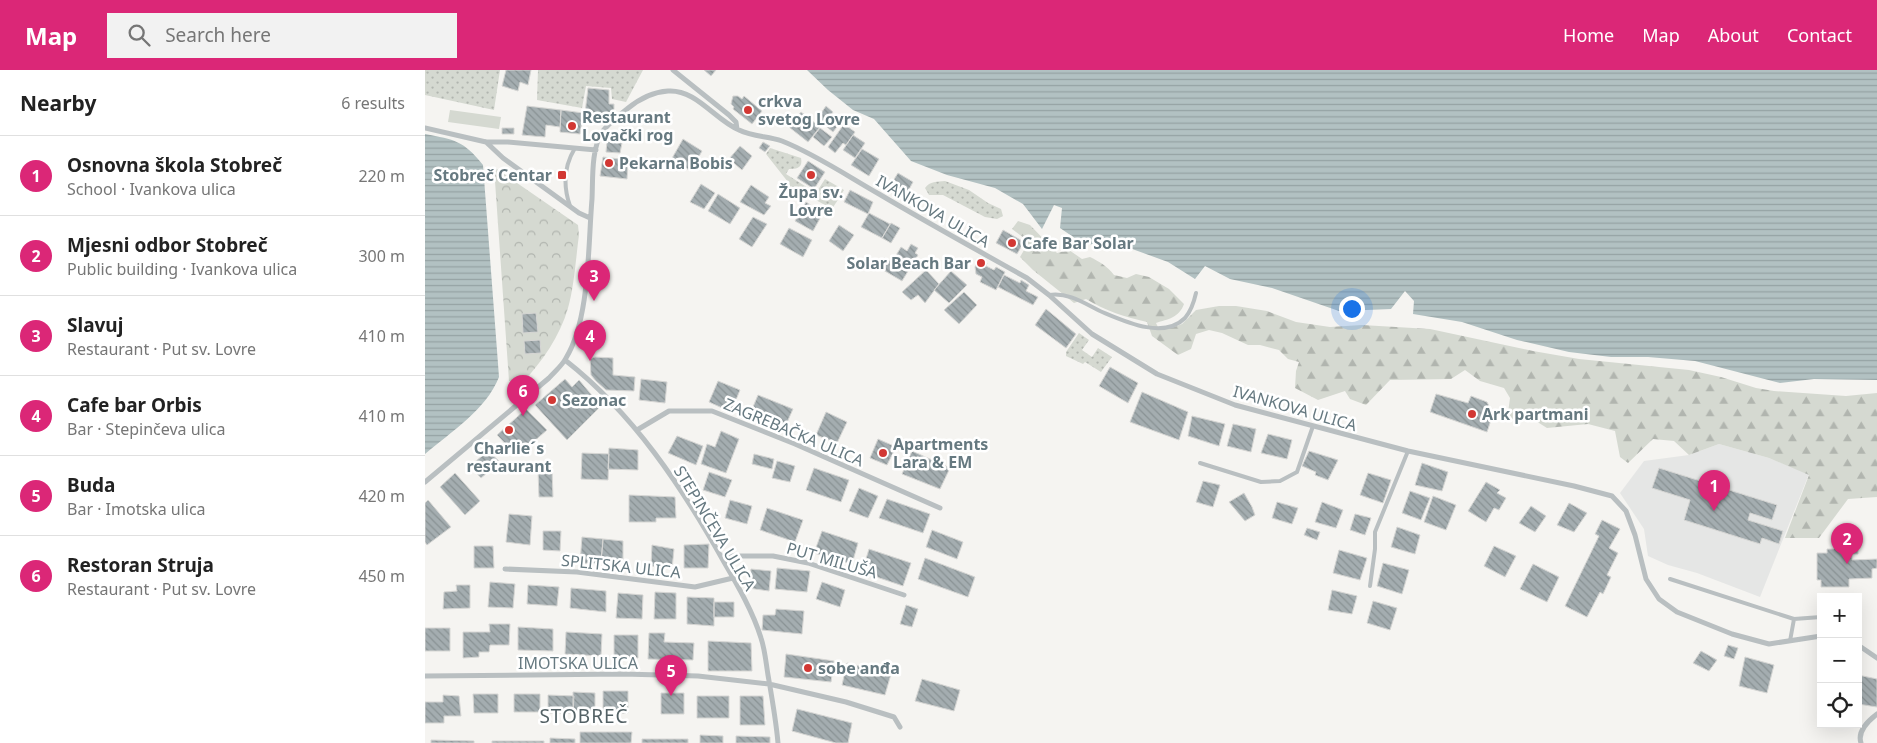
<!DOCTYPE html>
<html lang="en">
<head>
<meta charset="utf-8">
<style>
	body { margin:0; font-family:"Noto Sans",sans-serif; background:#f2f2f2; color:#222 }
	.controls { position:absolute; right:15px; bottom:15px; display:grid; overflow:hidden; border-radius:0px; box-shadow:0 5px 20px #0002 }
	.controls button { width:45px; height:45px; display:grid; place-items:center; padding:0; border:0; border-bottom:1px solid #e0e0e0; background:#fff; color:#222; font:25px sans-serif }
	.you { position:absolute; left:926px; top:238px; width:18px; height:18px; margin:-12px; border:4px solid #fff; border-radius:50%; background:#1a73e8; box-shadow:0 0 0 8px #1a73e833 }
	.badge { display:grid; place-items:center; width:32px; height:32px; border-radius:50%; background:#db2777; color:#fff; font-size:16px; font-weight:700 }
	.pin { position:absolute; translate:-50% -41px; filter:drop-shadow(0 1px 2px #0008) }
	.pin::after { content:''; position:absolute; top:26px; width:18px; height:15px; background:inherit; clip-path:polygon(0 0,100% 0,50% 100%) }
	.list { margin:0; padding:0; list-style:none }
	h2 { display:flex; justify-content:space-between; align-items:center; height:65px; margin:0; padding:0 20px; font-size:21px }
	h2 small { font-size:16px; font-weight:400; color:#767676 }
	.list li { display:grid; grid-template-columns:32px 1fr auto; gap:15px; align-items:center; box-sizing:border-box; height:80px; padding:0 20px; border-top:1px solid #e0e0e0 }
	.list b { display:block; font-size:19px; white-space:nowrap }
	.list p { margin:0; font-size:16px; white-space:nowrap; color:#767676 }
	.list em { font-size:16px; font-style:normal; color:#767676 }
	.icon { flex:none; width:28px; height:28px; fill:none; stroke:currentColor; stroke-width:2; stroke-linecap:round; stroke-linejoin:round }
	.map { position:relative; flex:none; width:1452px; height:673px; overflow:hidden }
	header { display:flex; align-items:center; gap:30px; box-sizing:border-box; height:70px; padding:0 25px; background:#db2777; color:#fff }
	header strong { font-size:24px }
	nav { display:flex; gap:28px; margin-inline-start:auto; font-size:18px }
	.search { width:350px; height:45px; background:#f2f2f2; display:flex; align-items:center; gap:12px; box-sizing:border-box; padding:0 18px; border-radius:0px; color:#767676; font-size:19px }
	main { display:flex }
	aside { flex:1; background:#fff }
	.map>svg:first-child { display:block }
	.built { fill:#e5e6e5 }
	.grass { fill:url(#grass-dots) }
	.forest { fill:url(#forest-firs) }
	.park { fill:url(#park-crowns) }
	.pitch { fill:#d5d9d1 }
	.water { fill:url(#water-rules) }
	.building { fill:url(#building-back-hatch); stroke:#d6d6d4 }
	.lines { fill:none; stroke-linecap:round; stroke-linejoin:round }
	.service { stroke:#b9bfc1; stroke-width:4 }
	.minor { stroke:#b9bfc1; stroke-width:5 }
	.poi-dot { fill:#d23834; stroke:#fff; stroke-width:2 }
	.labels { text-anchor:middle; stroke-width:5; stroke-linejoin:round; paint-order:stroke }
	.poi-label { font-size:16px; font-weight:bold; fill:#667980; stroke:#fff; text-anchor:start }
	.street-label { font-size:16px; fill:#667980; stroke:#fff }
	.quarter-label { font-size:19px; letter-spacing:1px; fill:#536165; stroke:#fff }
</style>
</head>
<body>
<header>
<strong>Map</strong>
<div class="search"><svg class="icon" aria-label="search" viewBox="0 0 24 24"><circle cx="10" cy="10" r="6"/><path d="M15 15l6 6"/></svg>Search here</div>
<nav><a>Home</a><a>Map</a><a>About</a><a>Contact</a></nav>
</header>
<main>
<aside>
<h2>Nearby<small>6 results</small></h2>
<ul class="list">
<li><span class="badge">1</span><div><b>Osnovna škola Stobreč</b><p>School · Ivankova ulica</p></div><em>220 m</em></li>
<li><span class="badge">2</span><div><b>Mjesni odbor Stobreč</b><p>Public building · Ivankova ulica</p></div><em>300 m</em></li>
<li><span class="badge">3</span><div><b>Slavuj</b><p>Restaurant · Put sv. Lovre</p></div><em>410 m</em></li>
<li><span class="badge">4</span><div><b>Cafe bar Orbis</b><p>Bar · Stepinčeva ulica</p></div><em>410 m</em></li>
<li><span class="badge">5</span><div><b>Buda</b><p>Bar · Imotska ulica</p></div><em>420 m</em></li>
<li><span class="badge">6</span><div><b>Restoran Struja</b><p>Restaurant · Put sv. Lovre</p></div><em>450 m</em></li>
</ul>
</aside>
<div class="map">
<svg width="1452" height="673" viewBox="0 0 1452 673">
	<defs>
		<pattern id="grass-dots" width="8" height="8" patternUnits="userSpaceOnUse" patternTransform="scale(1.25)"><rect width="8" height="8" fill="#d5d9d1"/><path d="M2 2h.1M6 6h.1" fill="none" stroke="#b1b5af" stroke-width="1.8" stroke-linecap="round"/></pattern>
		<pattern id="forest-firs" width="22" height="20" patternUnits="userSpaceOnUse" patternTransform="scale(1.25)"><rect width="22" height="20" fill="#d5d9d1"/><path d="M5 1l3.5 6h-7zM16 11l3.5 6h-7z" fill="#b1b5af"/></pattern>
		<pattern id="park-crowns" width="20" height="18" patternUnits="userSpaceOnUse" patternTransform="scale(1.25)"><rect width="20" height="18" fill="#d5d9d1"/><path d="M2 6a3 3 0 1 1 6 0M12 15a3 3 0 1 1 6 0" fill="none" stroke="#b1b5af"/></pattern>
		<pattern id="water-rules" width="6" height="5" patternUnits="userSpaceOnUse" patternTransform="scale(1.25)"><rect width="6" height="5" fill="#b2c1c2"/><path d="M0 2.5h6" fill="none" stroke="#95a2a3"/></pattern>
		<pattern id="building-back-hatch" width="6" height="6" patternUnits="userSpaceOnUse" patternTransform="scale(1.25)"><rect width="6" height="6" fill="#a4adb0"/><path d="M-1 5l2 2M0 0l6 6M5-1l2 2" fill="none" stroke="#899294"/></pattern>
	</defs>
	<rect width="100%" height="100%" fill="#f5f4f1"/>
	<path class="built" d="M1294,374L1344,388L1384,404L1335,527L1272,503L1243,495L1223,486L1219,459L1195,423L1219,391L1264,385Z"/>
	<path class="grass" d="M0,0H75L69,40L0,25Z
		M113,0H218L201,32L187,29L186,18L161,16L157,38L112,30Z
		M345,78L376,88C378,98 372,99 364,99L361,104L391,123L400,109L419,120L407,139L382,125L369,128L366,126L363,112L341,84Z
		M520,111L544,120L563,133L576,139L578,146L572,149L560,147L518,125H504L500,118C505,111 512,112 520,111Z
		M654,263L664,270L657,280L667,287L673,278L687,287L676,302L660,292L658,294L641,286V282Z"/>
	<path class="forest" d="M593,151L605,155L632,183L644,180L657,189L665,187C675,192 682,196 689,205L702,208L711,204L724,207L744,219L759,234C754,248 743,249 731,253L734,259L746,258L757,254L771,240L794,236H811L842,241L871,252L905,257L937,255L1005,259L1108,281L1154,289L1264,300L1296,307L1331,318L1349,321L1421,326L1452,323V427L1423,429L1394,468H1360L1384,405L1344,388L1294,374L1264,385L1249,371L1228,369L1203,393L1195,387L1190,361L1163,354L1122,358L1106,348L1082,350L1085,328L1079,318L1055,311L1040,300L1026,309L965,310L941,335L925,329L920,321L893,330L870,318L871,301L874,292L863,289L854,280L835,275H823L797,263L784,260L771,264L766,279L753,285L727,266L722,252C700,247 681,241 661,229L649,233L608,200L595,187L602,175L599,168L587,159Z"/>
	<path class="park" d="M69,97L153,155L154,165C151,187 149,218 143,238C135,266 117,292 97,313L84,311Z"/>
	<path class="pitch" d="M25,40L76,47L74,59L23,52Z"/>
	<path class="water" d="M382,0H1452V310L1389,309L1355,313L1270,291L1223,287H1186L1144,282L1092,270L1037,252L988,244L989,231L980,221L966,239L914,241L847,218L805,209L780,196L770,209L743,192L688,172L660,175L635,158L637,138L629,135L617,159L598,134L570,118L522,105L486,91L449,49L428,40L403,20Z
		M0,64C30,70 38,70 58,95L74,307C61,340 27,361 0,384Z"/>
	<path class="building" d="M81,0H106L103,15L95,12L93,21L77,16Z
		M279,0H291L286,6Z
		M163,18L184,20V34H189V45L160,43Z
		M308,26H313L317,29L319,26L337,41L327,54L308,39L309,37L306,34Z
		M102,36L136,40L135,57L121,55L120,67L97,65Z
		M401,36L408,42L403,48L408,52L410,49L415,53L408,62L402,57L404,56L392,49Z
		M136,40L158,43L155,64L135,62Z
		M376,42L395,57L383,72L364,57Z
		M419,54L430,62L421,75L418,73L410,83L403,77Z
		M77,58H89V64H77Z
		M395,58L407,67L399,76L388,67Z
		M428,65L440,73L430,88L418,80Z
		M258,69L277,81L266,101L246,90Z
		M182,71L197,73L195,83L181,82Z
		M338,72L345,76L340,82L334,78Z
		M315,76L327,86L317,100L304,89Z
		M437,79L454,89L444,106L426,95Z
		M178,87L203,90L202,109L175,106Z
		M383,91L400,102L389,119L372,108Z
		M473,103L488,112L482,123L466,114Z
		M276,114L290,123L279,139L265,132Z
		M326,115L344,127L340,133L346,136L339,145L315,132Z
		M425,120L448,132L443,144L419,132Z
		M293,124L315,138L305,154L283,141Z
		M381,132L398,143L388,161L370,151Z
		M444,143L465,154L457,168L436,157Z
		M328,147L342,154L327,177L314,169Z
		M466,153L475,158L466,173L457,168Z
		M414,155L429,165L418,181L404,171Z
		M364,158L387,170L378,187L355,174Z
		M578,160L599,172L592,184L571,173Z
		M486,174L493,178L490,183L493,185L477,211L453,197L459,188L467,192L476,177L482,181Z
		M554,188L562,193L561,196L569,200L571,197L580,202L571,220L555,212L557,207L551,204L550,197Z
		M501,200L514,214L500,233L493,225L486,230L477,222Z
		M526,201L542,215L524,233L509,220Z
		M579,205L595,213L596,210L604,215L601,221L613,227L608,235L573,217Z
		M539,222L552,235L534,254L519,240Z
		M621,239L651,264L641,278L610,255Z
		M111,243L113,262L98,263L97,244Z
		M115,270L116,283L100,284L99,271Z
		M170,287L188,288V305L210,307L209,321L181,320L171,311L166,305L165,289Z
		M685,297L713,313L703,333L674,316Z
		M140,309L147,317L154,310L176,336L142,370L110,335Z
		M216,309L242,312L240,333L214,330Z
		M293,311L315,320L306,342L284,332Z
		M717,322L763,342L754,370L705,352Z
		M1011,324L1043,333L1046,326L1062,332L1068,344L1062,362L1005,342Z
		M333,325L368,339L359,359L325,344Z
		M101,339L122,360L92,386L72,365Z
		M401,342L422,352L412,373L391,365Z
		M767,346L800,354L794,376L763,366Z
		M808,354L831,359L826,382L802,376Z
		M296,361L314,369L301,403L276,394L282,374L290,377Z
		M843,364L867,370L862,389L836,383Z
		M252,366L278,376L271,395L243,383Z
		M453,369L471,377L462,395L445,388Z
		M184,378L213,380V400L183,399Z
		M63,381L75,392L56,408L45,396Z
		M487,381L525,398L515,419L477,404Z
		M884,381L913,390L903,410L890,405L891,402L877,396Z
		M157,383L184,384L183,410L156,409Z
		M329,384L349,389L347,399L327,394Z
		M352,391L370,396L365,412L347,408Z
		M997,393L1023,402L1017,421L990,415Z
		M389,398L424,410L416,432L381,420Z
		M1234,398L1352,435L1347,450L1325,443L1323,450L1358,461L1354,474L1337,468L1335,474L1259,450L1265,430L1227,418Z
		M113,400H127L128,427H114Z
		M284,402L307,410L300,427L278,420Z
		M30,403L55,431L40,445L15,417Z
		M943,403L966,410L958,433L935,425Z
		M778,411L795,415L788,437L771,432Z
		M1061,412L1075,420L1072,423L1081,428L1074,440L1069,438L1061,452L1043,441Z
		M434,418L453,426L443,448L424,441Z
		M985,421L1005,428L996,450L977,443Z
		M819,423L827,437L830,445L820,451L804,432Z
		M204,425L250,427L251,448H231V452H204Z
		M1008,426L1031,435L1021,460L999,452Z
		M462,429L505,444L498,463L454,448Z
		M3,430L26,457L2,475L0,472V433Z
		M305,430L327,436L322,454L300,448Z
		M852,432L873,438L867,454L847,448Z
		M897,432L918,440L911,458L890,452Z
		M1144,433L1162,443L1149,462L1132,455Z
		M1106,436L1121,446L1110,462L1094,453Z
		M342,438L378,450L370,472L335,460Z
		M84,444L107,446L105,475L81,472Z
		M930,444L946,448L940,465L925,460Z
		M1177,450L1195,459L1184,478L1193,483L1182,505L1186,507L1178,524L1175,522L1162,547L1140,536L1174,466L1170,464Z
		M972,457L995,465L990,484L966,477Z
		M882,458L895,462L892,470L879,465Z
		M507,460L538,472L532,489L501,477Z
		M118,461H136L135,481L118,480Z
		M397,461L433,473L427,494L389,483Z
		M157,467L178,469L176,494L155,493Z
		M178,469L198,471V493L176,491Z
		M1409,472H1433V484H1427V490L1452,489V498L1447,499V508L1424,509V517H1396V510H1392V483H1402V479H1409Z
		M284,474L283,498H259V475Z
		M227,475L249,479L247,499L226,496Z
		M49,476H68L69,498H49Z
		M1069,476L1091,486L1080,507L1059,496Z
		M444,479L486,493L478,516L437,502Z
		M914,480L942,488L935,510L908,503Z
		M500,488L550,507L543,527L493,509Z
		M958,493L984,500L977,524L952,516Z
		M1108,494L1134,507L1122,532L1095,519Z
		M352,498L385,501L382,522L350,519Z
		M326,499L346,501L344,521L323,518Z
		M65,512L90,514L88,538L63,537Z
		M397,512L420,520L415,537L391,529Z
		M31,515H45V538L18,539L19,522L32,521Z
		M103,515L134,517L132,536L102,534Z
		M146,518L181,521V542L145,538Z
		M907,520L932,526L927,544L903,540Z
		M230,522L251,523V549H229Z
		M193,523L218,525L217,549L191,548Z
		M262,527L289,528V556L262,554Z
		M948,531L972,538L965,560L942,553Z
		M289,532H309V547H289Z
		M481,535L493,539L487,557L475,554Z
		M351,539L379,541L377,564L337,560L338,545H350Z
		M64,554H85L84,575H65L64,582H54V587L38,588V562H65Z
		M93,557L128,559V581L93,580Z
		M0,558H25V581H0Z
		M141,562L177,564L176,586L140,584Z
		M224,563H240L239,572L269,573L268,590L223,589Z
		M189,565H213V588H189Z
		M283,571L326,573L327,601H283Z
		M1303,575L1313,578L1309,589L1299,586Z
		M1276,581L1292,590L1284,601L1268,593Z
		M361,584L409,591L406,612L359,607Z
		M1320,587L1349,595L1342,623L1314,616Z
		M422,593L466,604L460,625L417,615Z
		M1433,605L1452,609V637L1433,634Z
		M497,609L535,620L529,641L490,631Z
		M178,621H203V643L178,645Z
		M148,622L170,623V644L148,643Z
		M236,623H259V644H236Z
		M48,624H73V643H49Z
		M89,624H115V642H89Z
		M18,625L34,626L36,646H19V653H0V632H18Z
		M123,625L149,626L148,643H123Z
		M272,626H304V648H272Z
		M315,626H338L340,655H315Z
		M372,639L427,653L423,673H411L367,661Z
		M155,662H207L206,673H155Z
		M275,665L298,666V673H275Z
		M311,666L345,667V673H311Z
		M125,668L150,669V673H125Z
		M217,669H263V673H217Z
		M6,670L49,671V673H6Z
		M67,671H119V673H67Z"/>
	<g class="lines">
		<path class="service" d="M145,136C138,116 139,96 150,78
			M624,225C643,222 659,233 675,241C699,251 738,270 760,248C766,241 769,232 771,223
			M775,393L836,412L855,411L872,402L888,356
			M1245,509L1369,549L1365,571
			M945,516L950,479V462L983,381
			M1369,549L1396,547"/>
		<path class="minor" d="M248,0L304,45L311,52L312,59
			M0,58L61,72H83L171,80
			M61,72L78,88L154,143L165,148
			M140,290C209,344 257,417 299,492C313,516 328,542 336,568C340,580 341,593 343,605C347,628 351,650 353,673
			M212,360L244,341H287L370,374L515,438
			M0,412L124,308C129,302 137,296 141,288C165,249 163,175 167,129C168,109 166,80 177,62C184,53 193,46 202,39C214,29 227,22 243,21C271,19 290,50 314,60C328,67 343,66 357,71C390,84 424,107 454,124C503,153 552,180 602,208L624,225L667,264L732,304L810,335L983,381L1149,416L1187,426L1201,441L1210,465L1221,509L1234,529L1252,542L1307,564L1344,574L1396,566
			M296,486H348L383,493L479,525
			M80,499L152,502L270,517L308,508
			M1433,575L1452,588
			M0,606L198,604L273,606L344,614L421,632L469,647L475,657
			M1436,673C1432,661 1443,651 1452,644"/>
	</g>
	<g class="poi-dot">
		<circle cx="323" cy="40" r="5"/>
		<circle cx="147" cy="56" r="5"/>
		<circle cx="184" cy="93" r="5"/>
		<rect x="132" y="100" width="10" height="10" rx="2.5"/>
		<circle cx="386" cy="105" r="5"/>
		<circle cx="587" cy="173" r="5"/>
		<circle cx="556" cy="193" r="5"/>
		<circle cx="127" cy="330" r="5"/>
		<circle cx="1047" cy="344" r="5"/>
		<circle cx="84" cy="360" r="5"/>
		<circle cx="458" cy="383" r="5"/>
		<circle cx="383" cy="598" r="5"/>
	</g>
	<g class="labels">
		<g class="poi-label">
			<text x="333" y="37">crkva<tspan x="333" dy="18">svetog Lovre</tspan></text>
			<text x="157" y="53">Restaurant<tspan x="157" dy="18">Lovački rog</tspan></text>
			<text x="194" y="99">Pekarna Bobis</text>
			<text x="127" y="111" text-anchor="end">Stobreč Centar</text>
			<text x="386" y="128" text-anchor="middle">Župa sv.<tspan x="386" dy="18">Lovre</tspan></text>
			<text x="597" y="179">Cafe Bar Solar</text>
			<text x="546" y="199" text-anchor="end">Solar Beach Bar</text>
			<text x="137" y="336">Sezonac</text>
			<text x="1057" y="350">Ark partmani</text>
			<text x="468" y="380">Apartments<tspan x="468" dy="18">Lara &amp; EM</tspan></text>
			<text x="84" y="384" text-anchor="middle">Charlie´s<tspan x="84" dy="18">restaurant</tspan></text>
			<text x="393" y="604">sobe anđa</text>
		</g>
		<g class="street-label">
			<text transform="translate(508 141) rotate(30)" y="6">IVANKOVA ULICA</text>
			<text transform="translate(870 338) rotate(16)" y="6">IVANKOVA ULICA</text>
			<text transform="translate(369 362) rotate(23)" y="6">ZAGREBAČKA ULICA</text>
			<text transform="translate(290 458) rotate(59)" y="6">STEPINČEVA ULICA</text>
			<text transform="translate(407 490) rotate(16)" y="6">PUT MILUŠA</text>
			<text transform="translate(196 496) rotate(6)" y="6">SPLITSKA ULICA</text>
			<text x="153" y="599">IMOTSKA ULICA</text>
		</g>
		<g class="quarter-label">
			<text x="159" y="653">STOBREČ</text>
		</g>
	</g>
</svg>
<div class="controls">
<button>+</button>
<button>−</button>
<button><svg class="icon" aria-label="locate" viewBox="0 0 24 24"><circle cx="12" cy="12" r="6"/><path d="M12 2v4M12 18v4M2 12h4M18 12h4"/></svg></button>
</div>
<div class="you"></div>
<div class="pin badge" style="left:1289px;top:441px">1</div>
<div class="pin badge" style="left:1422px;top:494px">2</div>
<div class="pin badge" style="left:169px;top:231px">3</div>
<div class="pin badge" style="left:165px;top:291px">4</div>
<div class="pin badge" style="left:246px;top:626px">5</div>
<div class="pin badge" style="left:98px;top:346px">6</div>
</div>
</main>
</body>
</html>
